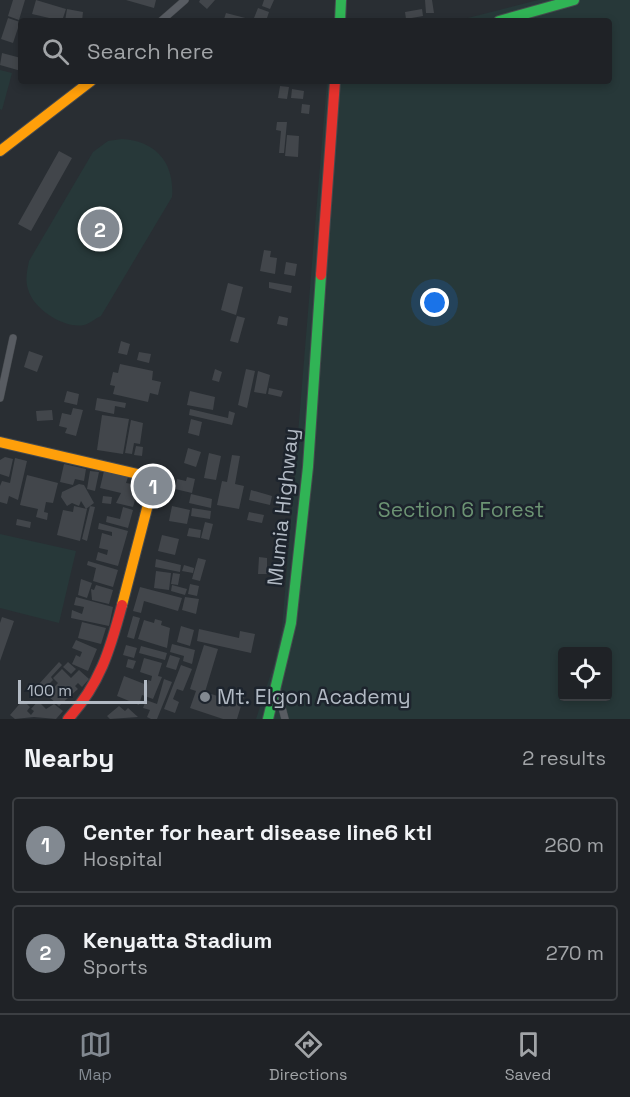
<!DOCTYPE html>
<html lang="en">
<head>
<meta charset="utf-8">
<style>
	body { margin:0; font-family:"Space Grotesk",sans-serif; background:#2c2f32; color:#f1f3f6 }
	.controls { position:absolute; right:18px; bottom:18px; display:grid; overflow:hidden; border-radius:6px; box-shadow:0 3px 9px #0003 }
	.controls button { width:54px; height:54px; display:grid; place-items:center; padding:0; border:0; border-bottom:2px solid #3c3f43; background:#1f2226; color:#f1f3f6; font:30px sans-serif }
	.scale { position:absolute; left:18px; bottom:15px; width:129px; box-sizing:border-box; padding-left:6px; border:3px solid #b2bac4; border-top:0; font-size:16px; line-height:21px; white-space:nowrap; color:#b2bac4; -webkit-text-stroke:4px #1d242d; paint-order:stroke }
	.you { position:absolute; left:435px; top:303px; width:21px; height:21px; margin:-15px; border:4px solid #fff; border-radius:50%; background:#1a73e8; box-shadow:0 0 0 9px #1a73e833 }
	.badge { display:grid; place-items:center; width:39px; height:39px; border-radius:50%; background:#828991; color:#fff; font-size:20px; font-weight:700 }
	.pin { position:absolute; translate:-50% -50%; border:3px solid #fff; box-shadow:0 2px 6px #0006 }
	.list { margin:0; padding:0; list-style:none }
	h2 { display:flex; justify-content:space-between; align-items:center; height:78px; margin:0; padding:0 24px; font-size:26px }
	h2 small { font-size:20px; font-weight:400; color:#a1a4a7 }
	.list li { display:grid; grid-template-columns:39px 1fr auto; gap:18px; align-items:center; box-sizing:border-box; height:96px; margin:0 12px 12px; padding:0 12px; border:2px solid #3c3f43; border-radius:6px }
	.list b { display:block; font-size:22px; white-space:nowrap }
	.list p { margin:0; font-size:20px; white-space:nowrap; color:#a1a4a7 }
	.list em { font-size:20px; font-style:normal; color:#a1a4a7 }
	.icon { flex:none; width:33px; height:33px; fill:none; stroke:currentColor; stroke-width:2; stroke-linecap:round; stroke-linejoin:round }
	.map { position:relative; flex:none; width:630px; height:719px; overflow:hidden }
	.search { position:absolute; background:#1f2226; box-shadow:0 3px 9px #0003; left:18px; right:18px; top:18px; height:66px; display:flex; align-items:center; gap:15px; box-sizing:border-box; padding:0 21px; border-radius:6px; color:#a1a4a7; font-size:22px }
	.sheet { height:294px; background:#1f2226 }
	nav { display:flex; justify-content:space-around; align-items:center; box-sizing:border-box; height:84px; border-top:2px solid #3c3f43; background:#1f2226; font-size:16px; color:#a1a4a7 }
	nav a { display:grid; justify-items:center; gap:3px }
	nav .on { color:#828991 }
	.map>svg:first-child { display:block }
	.green { fill:#273839; fill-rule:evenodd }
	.building { fill:#42464b }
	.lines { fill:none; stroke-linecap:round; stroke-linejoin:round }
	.street-casing { stroke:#464a4e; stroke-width:8 }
	.fast-casing { stroke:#464a4e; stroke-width:12 }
	.slow-casing { stroke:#464a4e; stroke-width:12 }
	.jam-casing { stroke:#464a4e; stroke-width:12 }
	.street { stroke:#585c62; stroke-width:7 }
	.fast { stroke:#30b455; stroke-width:10 }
	.slow { stroke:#ff9f0a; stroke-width:10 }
	.jam { stroke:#e5322d; stroke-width:10 }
	.poi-dot { fill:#828991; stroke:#1d242d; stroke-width:2 }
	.labels { text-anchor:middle; stroke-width:5; stroke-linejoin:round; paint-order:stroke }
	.street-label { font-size:21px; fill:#b2bac4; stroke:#1d242d }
	.park-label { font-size:21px; fill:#6c9373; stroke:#1d242d }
	.poi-label { font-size:21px; fill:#b2bac4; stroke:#1d242d; text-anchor:start }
</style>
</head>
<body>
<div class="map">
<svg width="630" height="719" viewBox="0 0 630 719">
	<rect width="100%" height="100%" fill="#292e33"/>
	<path class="green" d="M538,0H630V719H256L274,664L282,628L327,81H609V21H456ZM562,652H608V696H562Z
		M0,70L12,73L2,110L0,109Z
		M122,139C156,141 175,163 172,197L101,316C96,318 89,324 84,325C64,329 33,309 28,289C25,280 27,271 29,261L93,152L108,141Z
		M0,534L76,551L59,623L0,608Z"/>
	<path class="building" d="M13,0H25L19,20L8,16Z
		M36,0L66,9L62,21L32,14Z
		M126,0H156L154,8Z
		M200,0H215L207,9L199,2Z
		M264,0H274L270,9L262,6Z
		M425,0H432L434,13H426Z
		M258,8L269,12L266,21L254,18Z
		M67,9L83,12L82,21H65Z
		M422,9L423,16L406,19L405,12Z
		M226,13L253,20V21L224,19Z
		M8,18L20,22L13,43L1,39Z
		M2,53L21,58V71L0,65Z
		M280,86L289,87L287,99L278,98Z
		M292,89L304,91L303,99L291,98Z
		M302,104L310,105L309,114L301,113Z
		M277,122H287L284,153H279L281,131L276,130Z
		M287,135L299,136L298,157L285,156Z
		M59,151L72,158L31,231L18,224Z
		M264,250L271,251L270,257L277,258L275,274L260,271Z
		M286,262L297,264L295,276L284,274Z
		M269,282L292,286L291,293L269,288Z
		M228,283L243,287L236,315L221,310Z
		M237,316L245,318L238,343L230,341Z
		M279,316L288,318L287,326L277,324Z
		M121,341L130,344L127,355L118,353Z
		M29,351L43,356L37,372L24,367Z
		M139,352L151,354L149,363L137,360Z
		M120,364L153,371L152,380L161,382L158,395L150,393L148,402L113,394L115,386L110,385L113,372L118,373Z
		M215,369L222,372L219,382L212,380Z
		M246,369L255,371L247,408L238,405Z
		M258,371L270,375L266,394L254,392Z
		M269,388L283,391L281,397L268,394Z
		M67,391L79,394L77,405L64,402Z
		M190,391L215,397L213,410L187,405Z
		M97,398L126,403L125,408L115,406L114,414L95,410Z
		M73,408L83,410L76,436L65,433L67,428L59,426L62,413L71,415Z
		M190,409L228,418L229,411L235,413L232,425L189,415Z
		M52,410L53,420L37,421L36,411Z
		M102,415L129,419L123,454L97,450Z
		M191,419L202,422L199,436L188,433Z
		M131,420L143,423L140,444L134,443L132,454L125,453Z
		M136,446L143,447L142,456L134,455Z
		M188,448L201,452L196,467L184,463Z
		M209,453L221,456L216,480L204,478Z
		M232,455L240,456L235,484L244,486L239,509L217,505L222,481L227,482Z
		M5,457L13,459L9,477L0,474V460Z
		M15,458L27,461L18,500L9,496L7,504L0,502V486L2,481L10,483Z
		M64,464L86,469L84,481L75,479L73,485L60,482Z
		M90,471L99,472L95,491L87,489Z
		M104,471L128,477L126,483L132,484L131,491L137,493L133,507L116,503L121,493L100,488Z
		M27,475L58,483L53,503L46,502L44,512L48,513L47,520L36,517L38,509L20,505Z
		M187,477L195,479L192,493L175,489L177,479L186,481Z
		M79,484L84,485L94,503L86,509L81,501L79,506L72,503L67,506L61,497L62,492Z
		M251,490L272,496L270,505L249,500Z
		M191,494L212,499L211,508L189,503Z
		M103,496L112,497L111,504L102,503Z
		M74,506L87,509L80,541L57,535L63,510L73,512Z
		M90,506L95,507L87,541L82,539Z
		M172,506L190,510L187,524L169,521Z
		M123,507L133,510L128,528L106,522L107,516L120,519Z
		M192,508L211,511L210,519L191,516Z
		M249,512L264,515L262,523L247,520Z
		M17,519L31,522L30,528L16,525Z
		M205,522L213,524L209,540L201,538Z
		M99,523L128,531L118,566L96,560L98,552L107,555L108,550L99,548L102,533L112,536V532L98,529Z
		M189,528L201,530L200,538L187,536Z
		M162,535L179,539L175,555L158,551Z
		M259,557L267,558V574H258Z
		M198,558L206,560L200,581L192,579Z
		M156,559L181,565L180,572L155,567Z
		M88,561L118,570L113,587L93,581L96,568L87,565Z
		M184,565L194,568L193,573L182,571Z
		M156,571L171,573L169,590L154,588Z
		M173,573L180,574L178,585L171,584Z
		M81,579L92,583L87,598L78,595Z
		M190,584L199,586L197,596L188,594Z
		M96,585L113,590L109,604L92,600L91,589L94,590Z
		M172,585L187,589L185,595L171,591Z
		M140,587L182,598L178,611L144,601L141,613L133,611Z
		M76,597L113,607L109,626L71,618L72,610L82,614L84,607L74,605Z
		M185,597L199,599L196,614L182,610Z
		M133,616L140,618L134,639L127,637Z
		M2,617L14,621L0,661V623Z
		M155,619L162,621L161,625L170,628L167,648L138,639L144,620L154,623Z
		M82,622L106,628L101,644L78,638Z
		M181,626L194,630L190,646L177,642Z
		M199,629L239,638L240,631L255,634L251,653L197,641Z
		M76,640L97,649L88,671L72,664L76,655L80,657L82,652L72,648Z
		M172,644L195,650L192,664L183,661L184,656L170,652Z
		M126,645L137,648L134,658L123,655Z
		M204,645L218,649L205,692L230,700L232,692L244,696L237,719H223L190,708L196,691L190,689Z
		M141,646L167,653L165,660L139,653Z
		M170,655L180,658L176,670L166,667Z
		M144,658L162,663L158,676L162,677L153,699L142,695L139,705L117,696L124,676L147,685L148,680L151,681L152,676L140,672Z
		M128,659L136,661L133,669L126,667Z
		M59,662L62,665L51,677L53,680L49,684L52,687L47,692L39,684Z
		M68,662L76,669L71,674L63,667Z
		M181,665L192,669L183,691L177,689L173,699L179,702L175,713L164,709Z
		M62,669L71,678L79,670L89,679L82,687L78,683L75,686L78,689L59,706L47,695L58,683L53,678Z
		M164,679L172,682L157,719H151L147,717L150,710L143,708L146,700L157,704Z
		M23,700L30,707L27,711L31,715L34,711L31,709L38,701L46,709L54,704L63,711L56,719L34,717L15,719L10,715Z
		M119,706L125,711L128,708L138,717L110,719L107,716Z"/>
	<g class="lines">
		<defs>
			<path id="street" d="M161,21L185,0
				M0,398L13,338
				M278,692L285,719"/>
			<path id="fast" d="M340,21L341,0
				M499,21L574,0
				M268,719L291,623L308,467L321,275"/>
			<path id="slow" d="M0,151L91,81
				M0,442L142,475L148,479L152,489L122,605"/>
			<path id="jam" d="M321,275L335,81
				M68,719C100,684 110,650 122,605"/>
		</defs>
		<use href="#street" class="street-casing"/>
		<use href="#fast" class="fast-casing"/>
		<use href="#slow" class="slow-casing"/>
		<use href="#jam" class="jam-casing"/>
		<use href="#street" class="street"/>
		<use href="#fast" class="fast"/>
		<use href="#slow" class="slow"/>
		<use href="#jam" class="jam"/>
	</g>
	<circle class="poi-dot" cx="205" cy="697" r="6"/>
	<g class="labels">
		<g class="street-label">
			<text transform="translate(283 507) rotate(-84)" y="7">Mumia Highway</text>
		</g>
		<g class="park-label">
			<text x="461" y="517">Section 6 Forest</text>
		</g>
		<g class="poi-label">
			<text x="217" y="704">Mt. Elgon Academy</text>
		</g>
	</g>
</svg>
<div class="controls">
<button><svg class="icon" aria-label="locate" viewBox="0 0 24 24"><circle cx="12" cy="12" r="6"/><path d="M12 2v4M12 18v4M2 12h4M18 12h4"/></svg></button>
</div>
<div class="scale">100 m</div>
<div class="you"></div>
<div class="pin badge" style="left:153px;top:486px">1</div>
<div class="pin badge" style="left:100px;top:229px">2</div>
<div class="search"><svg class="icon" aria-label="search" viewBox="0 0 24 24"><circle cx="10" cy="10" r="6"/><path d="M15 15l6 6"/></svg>Search here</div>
</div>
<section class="sheet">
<h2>Nearby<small>2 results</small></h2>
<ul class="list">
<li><span class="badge">1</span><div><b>Center for heart disease line6 ktl</b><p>Hospital</p></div><em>260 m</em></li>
<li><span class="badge">2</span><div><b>Kenyatta Stadium</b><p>Sports</p></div><em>270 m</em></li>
</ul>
</section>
<nav>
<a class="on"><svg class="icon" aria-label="map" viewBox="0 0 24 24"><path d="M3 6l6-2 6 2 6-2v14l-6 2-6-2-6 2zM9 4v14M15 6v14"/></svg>Map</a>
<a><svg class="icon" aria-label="directions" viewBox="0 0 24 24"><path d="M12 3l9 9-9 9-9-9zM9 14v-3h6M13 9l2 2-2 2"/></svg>Directions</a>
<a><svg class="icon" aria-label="saved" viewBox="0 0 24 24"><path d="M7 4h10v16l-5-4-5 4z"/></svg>Saved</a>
</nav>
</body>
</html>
